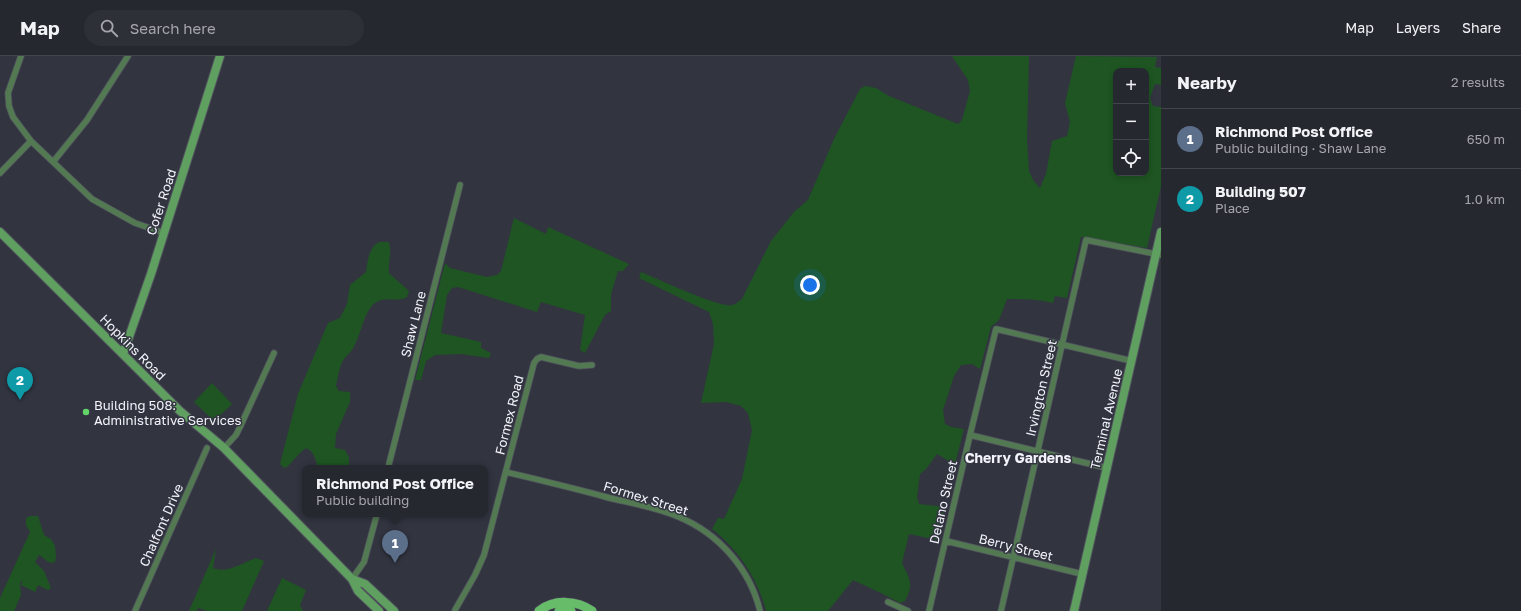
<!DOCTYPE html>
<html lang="en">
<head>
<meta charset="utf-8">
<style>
	body { margin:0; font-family:"Golos Text",sans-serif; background:#2e3038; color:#f1f3f6 }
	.controls { position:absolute; right:12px; top:12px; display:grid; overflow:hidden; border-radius:8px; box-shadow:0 2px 6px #0003 }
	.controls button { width:36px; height:36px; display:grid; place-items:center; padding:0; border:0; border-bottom:1px solid #42444c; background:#262830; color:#f1f3f6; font:20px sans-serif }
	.you { position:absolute; left:810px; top:229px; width:14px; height:14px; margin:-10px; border:3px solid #fff; border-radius:50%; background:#1a73e8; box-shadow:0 0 0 6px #1a73e833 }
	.badge { display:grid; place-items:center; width:26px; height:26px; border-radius:50%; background:#63d468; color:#fff; font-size:13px; font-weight:700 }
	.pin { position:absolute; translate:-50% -33px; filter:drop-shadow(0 1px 2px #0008) }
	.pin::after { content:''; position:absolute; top:21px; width:14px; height:12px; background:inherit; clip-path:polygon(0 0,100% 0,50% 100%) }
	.popup { position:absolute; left:302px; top:409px; width:186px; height:52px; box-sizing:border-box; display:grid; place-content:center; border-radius:8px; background:#262830; filter:drop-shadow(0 1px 3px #0005); font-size:13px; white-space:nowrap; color:#a4a6ab }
	.popup b { font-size:15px; color:#f1f3f6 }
	.popup::after { content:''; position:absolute; left:50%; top:100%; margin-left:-8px; border:8px solid transparent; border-top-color:#262830 }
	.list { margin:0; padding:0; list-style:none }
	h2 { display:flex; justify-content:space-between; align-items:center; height:52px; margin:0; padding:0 16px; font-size:17px }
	h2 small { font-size:13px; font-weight:400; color:#a4a6ab }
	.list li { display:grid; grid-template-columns:26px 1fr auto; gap:12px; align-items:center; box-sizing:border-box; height:60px; padding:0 16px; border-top:1px solid #42444c }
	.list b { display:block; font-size:15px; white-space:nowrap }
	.list p { margin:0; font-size:13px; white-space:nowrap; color:#a4a6ab }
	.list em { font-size:13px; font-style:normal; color:#a4a6ab }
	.icon { flex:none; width:22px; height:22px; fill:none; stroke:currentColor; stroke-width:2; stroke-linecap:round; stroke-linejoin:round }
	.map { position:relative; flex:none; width:1161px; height:555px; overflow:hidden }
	header { display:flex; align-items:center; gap:24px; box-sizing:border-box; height:56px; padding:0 20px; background:#262830; border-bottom:1px solid #42444c }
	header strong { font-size:19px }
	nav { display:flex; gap:22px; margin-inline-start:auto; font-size:14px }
	.search { width:280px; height:36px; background:#2e3038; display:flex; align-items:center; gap:10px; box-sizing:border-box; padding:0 14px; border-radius:22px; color:#a4a6ab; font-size:15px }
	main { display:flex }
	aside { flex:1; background:#262830 }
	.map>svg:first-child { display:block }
	.green { fill:#1e5522; fill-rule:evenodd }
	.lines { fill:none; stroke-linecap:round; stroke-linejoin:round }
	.street-casing { stroke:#51535e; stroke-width:7 }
	.secondary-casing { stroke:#51535e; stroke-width:10 }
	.primary-casing { stroke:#51535e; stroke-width:10 }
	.street { stroke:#527952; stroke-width:5.5 }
	.secondary { stroke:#5f9f60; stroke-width:8 }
	.primary { stroke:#67bc6a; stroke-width:9 }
	.poi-dot { fill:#63d468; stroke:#323540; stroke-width:1.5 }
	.labels { text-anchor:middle; stroke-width:3; stroke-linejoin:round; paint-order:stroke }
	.street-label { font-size:13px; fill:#f2f3fb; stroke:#323540 }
	.poi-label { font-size:13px; fill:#f2f3fb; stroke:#323540; text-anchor:start }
	.neighbourhood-label { font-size:14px; font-weight:bold; fill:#f2f3fb; stroke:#323540 }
</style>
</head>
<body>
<header>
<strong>Map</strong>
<div class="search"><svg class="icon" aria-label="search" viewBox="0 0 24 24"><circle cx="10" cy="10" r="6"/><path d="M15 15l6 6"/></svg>Search here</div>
<nav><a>Map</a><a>Layers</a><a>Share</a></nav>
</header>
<main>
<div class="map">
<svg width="1161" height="555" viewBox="0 0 1161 555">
	<rect width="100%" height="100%" fill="#323540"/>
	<path class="green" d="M952,0H1029L1027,83L1029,115L1033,124L1040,132L1046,118L1052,85L1067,80L1070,66L1065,47L1076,0L1157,1L1155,11L1161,12V29L1155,28L1150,42L1153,50L1161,51V130L1147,192L1081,181L1067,242L1055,240L1053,247C1038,243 1023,243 1007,243L999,264L991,271L980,313L972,308L961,309L954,320L943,354L945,368L951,371L964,373L955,408L952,407L937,398L926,413L920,418L917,441L919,448L946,451L937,484L909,478L902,507C910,524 914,528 905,545L900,547L885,539L853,524L828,555H766C758,523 738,493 712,473L718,462L724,463L742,423L752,374L748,357L741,350L726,346L701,347L714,288L713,268L709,256L639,222L641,216C656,222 719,252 732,249C736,248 739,245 742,243L771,185L794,156L808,144L834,83L860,33L865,30L876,32L889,40L958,68L962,64L970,35L968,24ZM1116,15H1146V117H1116Z
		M514,162L546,178L548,171L629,208L623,215H618L611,238V255L605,259L585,297L580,294L585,259L541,246L537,256L458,231L452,232L447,239L441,277L481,286V292L491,297L489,302L461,298L435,299L426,305L421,324H415L445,207L450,212L487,221L497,219L501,215Z
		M379,186H389C392,197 388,206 389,217L409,235L407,241C397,247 385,239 375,247C363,256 361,281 352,294C350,297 346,300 344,303C339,310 338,322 336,330L339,335L350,336V346L336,378L335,392L345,394L349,402V412H318C315,403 315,396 306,392L301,396L287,411L284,412L280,408L298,338L328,267L340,262L347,248L350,229L366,216C368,204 368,193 379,186Z
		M212,327L232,348L214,365L194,346Z
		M30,460H38L44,479L51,483L55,490L56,500L55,506C48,509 45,502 39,499L35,506L44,515L51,532L48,534L38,529L35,536L21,529L23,524L20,527L21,539L14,555H0V542L30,476L26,469V462Z
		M216,493L213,512C227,518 242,507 256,502L264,505L242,555H207L199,552L196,555H189Z
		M282,522L306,534L300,549L303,555H267Z"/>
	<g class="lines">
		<defs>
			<path id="street" d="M21,0L8,37L9,50L13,61L31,85L92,143L135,167L164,177
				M53,106L87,64L128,0
				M0,117L31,85
				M970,379L1107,412
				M224,392L236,379L240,371L274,297
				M388,412L460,129
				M506,416C539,424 573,432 606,441C630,447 656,451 679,461C719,478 750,513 760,555
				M946,485L1082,518
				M352,523L364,506L377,458
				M888,546L908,555
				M455,554L475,519L484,499L534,307L537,303L541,301L579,310L592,309
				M135,555L207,392
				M929,555L970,379L996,273L1132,305
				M1001,555L1086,184L1161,199"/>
			<path id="secondary" d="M0,176L180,355L224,392L352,523L358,535L379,555
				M123,298L151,218L220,0
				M352,523L365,528L394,555
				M1074,555L1161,176"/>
			<path id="primary" d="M539,555C554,543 577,544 592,555
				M559,555H571"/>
		</defs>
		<use href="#street" class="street-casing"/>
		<use href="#secondary" class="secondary-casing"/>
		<use href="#primary" class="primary-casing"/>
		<use href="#street" class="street"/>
		<use href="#secondary" class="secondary"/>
		<use href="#primary" class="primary"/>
	</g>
	<circle class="poi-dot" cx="86" cy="356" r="4"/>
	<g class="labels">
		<g class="street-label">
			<text transform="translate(161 146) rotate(-72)" y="5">Cofer Road</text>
			<text transform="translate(413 268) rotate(-76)" y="5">Shaw Lane</text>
			<text transform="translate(133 291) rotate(45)" y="5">Hopkins Road</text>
			<text transform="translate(1041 332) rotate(-77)" y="5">Irvington Street</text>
			<text transform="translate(509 359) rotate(-76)" y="5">Formex Road</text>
			<text transform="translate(1106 363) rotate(-77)" y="5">Terminal Avenue</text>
			<text transform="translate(646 442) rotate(17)" y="5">Formex Street</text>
			<text transform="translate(943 446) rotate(-77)" y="5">Delano Street</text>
			<text transform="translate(161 469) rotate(-66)" y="5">Chalfont Drive</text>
			<text transform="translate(1016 491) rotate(14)" y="5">Berry Street</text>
		</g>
		<g class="poi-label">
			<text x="94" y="354">Building 508:<tspan x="94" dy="15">Administrative Services</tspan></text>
		</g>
		<g class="neighbourhood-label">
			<text x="1018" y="407">Cherry Gardens</text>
		</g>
	</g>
</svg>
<div class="controls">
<button>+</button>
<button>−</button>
<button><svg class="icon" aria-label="locate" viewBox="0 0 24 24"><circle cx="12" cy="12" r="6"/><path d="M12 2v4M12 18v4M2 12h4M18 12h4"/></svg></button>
</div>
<div class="you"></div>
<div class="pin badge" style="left:395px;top:507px;background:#5c6f8a">1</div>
<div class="popup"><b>Richmond Post Office</b>Public building</div>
<div class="pin badge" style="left:20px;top:344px;background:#0f9aa8">2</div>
</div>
<aside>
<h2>Nearby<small>2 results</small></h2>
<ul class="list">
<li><span class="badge" style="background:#5c6f8a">1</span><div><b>Richmond Post Office</b><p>Public building · Shaw Lane</p></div><em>650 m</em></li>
<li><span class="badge" style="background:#0f9aa8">2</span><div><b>Building 507</b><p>Place</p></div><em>1.0 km</em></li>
</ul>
</aside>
</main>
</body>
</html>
